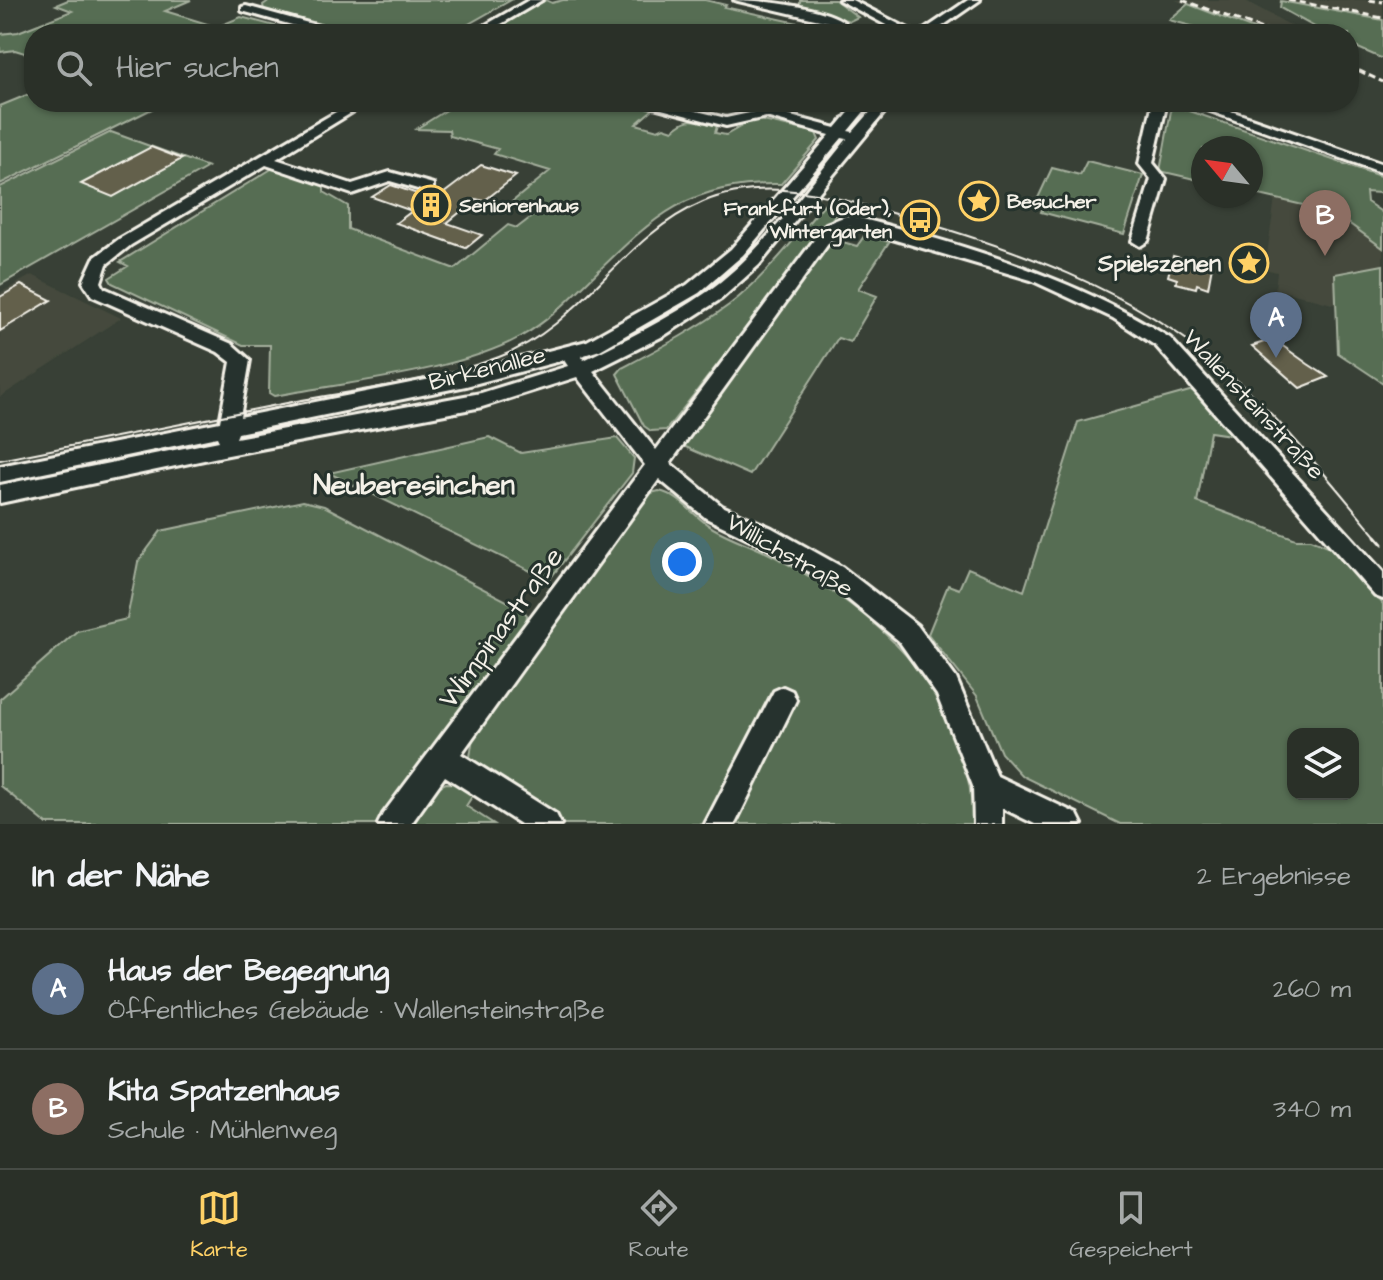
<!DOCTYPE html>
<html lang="de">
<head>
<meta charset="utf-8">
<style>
	body { margin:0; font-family:"Architects Daughter",sans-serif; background:#363c34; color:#f1f3f6 }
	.controls { position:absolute; right:24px; bottom:24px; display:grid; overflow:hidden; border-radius:16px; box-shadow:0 2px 6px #0004 }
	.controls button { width:72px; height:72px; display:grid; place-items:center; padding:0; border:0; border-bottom:2px solid #464b45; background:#2a3028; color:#f1f3f6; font:40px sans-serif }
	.compass { position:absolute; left:1191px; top:136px; width:72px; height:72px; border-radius:50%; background:#2a3028; box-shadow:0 2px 6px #0004; rotate:299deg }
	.you { position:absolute; left:682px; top:562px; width:28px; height:28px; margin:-20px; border:6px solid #fff; border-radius:50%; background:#1a73e8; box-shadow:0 0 0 12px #1a73e833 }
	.badge { display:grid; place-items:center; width:52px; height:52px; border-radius:50%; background:#ffd166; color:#fff; font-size:26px; font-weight:700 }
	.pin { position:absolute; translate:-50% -66px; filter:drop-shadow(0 2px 4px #0008) }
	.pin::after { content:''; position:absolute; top:42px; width:28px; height:24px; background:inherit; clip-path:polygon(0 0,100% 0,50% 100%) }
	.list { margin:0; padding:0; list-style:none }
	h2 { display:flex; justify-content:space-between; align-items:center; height:104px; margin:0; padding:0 32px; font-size:34px }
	h2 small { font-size:26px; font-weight:400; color:#a5a9a8 }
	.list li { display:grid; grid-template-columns:52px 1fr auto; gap:24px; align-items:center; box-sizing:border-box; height:120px; padding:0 32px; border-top:2px solid #464b45 }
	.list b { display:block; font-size:30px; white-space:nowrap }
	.list p { margin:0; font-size:26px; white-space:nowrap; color:#a5a9a8 }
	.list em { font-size:26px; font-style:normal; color:#a5a9a8 }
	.icon { flex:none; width:44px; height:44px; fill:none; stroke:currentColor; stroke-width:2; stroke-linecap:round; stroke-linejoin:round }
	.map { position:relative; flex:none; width:1383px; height:824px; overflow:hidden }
	.search { position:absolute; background:#2a3028; box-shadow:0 2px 6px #0004; left:24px; right:24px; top:24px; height:88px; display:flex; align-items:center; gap:20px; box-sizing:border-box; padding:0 28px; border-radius:32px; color:#a5a9a8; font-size:30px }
	.sheet { height:344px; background:#2a3028 }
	nav { display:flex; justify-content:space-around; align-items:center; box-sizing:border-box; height:112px; border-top:2px solid #464b45; background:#2a3028; font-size:22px; color:#a5a9a8 }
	nav a { display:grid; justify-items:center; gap:4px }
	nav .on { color:#ffd166 }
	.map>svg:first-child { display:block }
	.built { fill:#454a3d }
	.green { fill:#566d52; stroke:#a5af9d; stroke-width:2; fill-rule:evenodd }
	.building { fill:#63604c; stroke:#f4f1e8; stroke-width:2 }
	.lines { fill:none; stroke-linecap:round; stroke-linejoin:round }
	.minor-casing { stroke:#f4f1e8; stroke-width:6 }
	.minor { fill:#26332d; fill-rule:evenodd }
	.tram-far1 { stroke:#f4f1e8; stroke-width:2 }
	.tram { stroke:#f4f1e8; stroke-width:3 }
	.rail { stroke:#f4f1e8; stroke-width:3; stroke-dasharray:7 4; stroke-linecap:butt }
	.labels { text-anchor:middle; stroke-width:6; stroke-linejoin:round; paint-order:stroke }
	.far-poi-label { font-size:20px; font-weight:bold; fill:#f4f1e8; stroke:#26332d; text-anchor:start }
	.poi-label { font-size:24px; font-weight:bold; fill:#f4f1e8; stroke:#26332d; text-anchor:end }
	.street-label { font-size:24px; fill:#f4f1e8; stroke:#26332d }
	.quarter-label { font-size:28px; font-weight:bold; fill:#f4f1e8; stroke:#26332d }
	.near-street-label { font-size:28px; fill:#f4f1e8; stroke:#26332d }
</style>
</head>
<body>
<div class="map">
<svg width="1383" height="824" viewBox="0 0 1383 824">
	<rect width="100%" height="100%" fill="#384036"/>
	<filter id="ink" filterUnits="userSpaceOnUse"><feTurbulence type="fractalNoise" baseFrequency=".0125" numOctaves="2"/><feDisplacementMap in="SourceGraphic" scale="16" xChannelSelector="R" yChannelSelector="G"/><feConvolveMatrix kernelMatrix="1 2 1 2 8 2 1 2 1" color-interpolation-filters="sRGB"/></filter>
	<g filter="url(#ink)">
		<path class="built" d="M1175,0H1244L1306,34H1267Z
			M1276,0H1383V20Z
			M1275,198L1333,212L1383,248V265L1335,274L1336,305L1275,289L1277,272L1265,269Z
			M32,275L121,318L0,397V293Z"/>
		<path class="green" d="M68,0H191L165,11L217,27L241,17L305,34H34V56L15,50L0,52V34L18,32L72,11L56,5Z
			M270,0H511L451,34L420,31L414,34H352L264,11L263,5Z
			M546,0L552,3L563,0H705L726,5L724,7L812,26L803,34H487Z
			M800,0H835L858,17L850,21L800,9Z
			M1281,1L1383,20V59L1349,44V34H1327L1280,8Z
			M1188,4L1267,34H1221L1169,20Z
			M34,92V102H166L0,184V106Z
			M427,102H626L653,109L636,124L658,130L664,127L673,130C690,114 697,121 717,126L715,133L726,135L754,119L809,131L816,133L819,140L781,184C682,182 649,222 583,286C564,305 546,322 522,336C458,372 348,382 274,396L269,393L270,345H243L112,283L109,278L128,266L120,262L273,168L324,186V192L348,206V229L455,269L508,225L517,228L539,211L512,202L550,171L494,154L498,149L450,136L449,130L416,129L448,109Z
			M1172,105L1383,177V190L1380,193L1366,192L1367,202L1383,213V248L1333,212L1251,193V148H1203V181L1160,171Z
			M111,132L208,167L0,285V187Z
			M1087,161L1143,175L1124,234L1041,212L1046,200L1038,198L1052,168L1080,175Z
			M827,201L842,206L666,430L651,431L644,426L617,374L622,368C658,349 695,330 729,305C766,277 796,236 827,201Z
			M865,235L889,242L858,289L877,296L850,342L838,338L750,475L681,445L832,239L857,246Z
			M1383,265V383L1338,353L1335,274Z
			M1197,389L1231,431V435L1210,432L1197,502L1296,539H1311L1338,550L1383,604V824H1120L1022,776L1001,753L977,696L928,634L948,585L959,589L968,568L1024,591L1078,422ZM1293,734H1353V794H1293Z
			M489,437L521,453L617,438L634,458L632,473L549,580L329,473Z
			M659,491C682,496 693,517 713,528C734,540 758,547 779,559C884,615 970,697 973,824H564L482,772L470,757L473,737L647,494Z
			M303,501L324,506L522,609L527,615L526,622L377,824H47L0,786V699L77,631L127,619L138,562L161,531Z
			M446,783L464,784L475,792L466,806L494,824H409L436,788Z"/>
		<path class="building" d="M151,147L182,159L113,197L81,184Z
			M481,165L516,176L484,201L476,199L447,223L482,235L466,248L396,223L412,211L372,197L391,185L435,200Z
			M1173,256L1212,266L1208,288L1197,284L1196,288L1176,283L1177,279L1168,276Z
			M21,285L51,300L0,331V297Z
			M1273,339L1308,364L1328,377L1300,388L1252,346Z"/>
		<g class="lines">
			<defs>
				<path id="minor" d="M529,0H542L484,34H470Z
					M734,0C759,0 826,7 845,23L841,34H829L833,24L828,22Z
					M839,0H852L918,34L968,0H980L931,34H903Z
					M246,6L341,32L343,34H324L242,11V7Z
					M353,102H369L276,159L352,184L390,172L433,184V190L428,192L390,181L352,194L266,165L131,245L107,264L101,282L104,288L232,344L250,360L240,417L466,372L587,341L687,285L731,249L830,135L766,117L726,126L635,102H659L726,118L759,111L757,102H771L772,111L836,128L858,102H872L848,131L853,132L879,102H893L759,265L721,299L665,335L593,371L656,450L826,224L846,216L855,217C965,245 1073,277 1170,338L1383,572V599L1375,596L1156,346L1113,318L1031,280L848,226L838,230L670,463L722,506L772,528L842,567L917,625L956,678L997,776L1077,814L1082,824H1035L1002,808V824H974L973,786L937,695L899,641L826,581L756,542L706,518L659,479L461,754L556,814L561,824H520L445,776L411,824H378L383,814L645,465L577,377L482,407L223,456L0,503V485L219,441L217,437L0,482V466L220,422L231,362L218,352L92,296L83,282L94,258L119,239ZM842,138L847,139C804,191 762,253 707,292C669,319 626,339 584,360L581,356L600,350L699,293L743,255ZM564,360L568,366L481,393L236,438L238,433L466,386Z
					M1153,102H1167L1153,163L1166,179L1148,241L1140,246L1132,241L1151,179L1139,164Z
					M1185,102H1205L1383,164V173Z
					M783,687L792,691L796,700L735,824H705L774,691Z"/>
			</defs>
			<use href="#minor" class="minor-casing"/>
			<use href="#minor" class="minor"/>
			<path class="tram-far1" d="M0,460C97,441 195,421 292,402C361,389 433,382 499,357C582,326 622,236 703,202C764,176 834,196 895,214C1012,247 1131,288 1225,370C1282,419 1329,480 1378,538"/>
			<path class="tram" d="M1376,536L1383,544"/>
			<path class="rail" d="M1182,0L1276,34
				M1288,0L1383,18
				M1369,0L1383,2
				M1349,66L1383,82"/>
		</g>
	</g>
	<defs>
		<symbol id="sight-ring" viewBox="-11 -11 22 22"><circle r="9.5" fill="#26332d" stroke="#ffd166" stroke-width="1.5"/><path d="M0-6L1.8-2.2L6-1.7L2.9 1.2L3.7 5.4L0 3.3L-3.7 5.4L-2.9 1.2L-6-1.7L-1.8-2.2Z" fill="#ffd166"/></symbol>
		<symbol id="building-ring" viewBox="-11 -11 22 22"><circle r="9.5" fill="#26332d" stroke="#ffd166" stroke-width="1.5"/><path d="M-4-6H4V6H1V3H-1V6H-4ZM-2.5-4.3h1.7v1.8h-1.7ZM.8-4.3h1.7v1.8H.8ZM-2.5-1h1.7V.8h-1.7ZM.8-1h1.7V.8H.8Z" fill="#ffd166"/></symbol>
		<symbol id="bus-ring" viewBox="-11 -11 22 22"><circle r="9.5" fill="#26332d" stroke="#ffd166" stroke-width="1.5"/><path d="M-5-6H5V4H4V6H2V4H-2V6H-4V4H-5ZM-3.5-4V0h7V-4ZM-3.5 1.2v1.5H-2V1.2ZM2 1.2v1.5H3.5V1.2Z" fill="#ffd166"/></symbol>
	</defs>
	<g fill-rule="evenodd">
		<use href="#sight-ring" x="957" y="179" width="44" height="44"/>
		<use href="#building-ring" x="409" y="183" width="44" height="44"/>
		<use href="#bus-ring" x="898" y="198" width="44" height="44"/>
		<use href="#sight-ring" x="1227" y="241" width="44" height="44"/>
	</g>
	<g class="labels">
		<g class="far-poi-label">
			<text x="1007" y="208">Besucher</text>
			<text x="459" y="212">Seniorenhaus</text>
			<text x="892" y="215" text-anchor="end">Frankfurt (Oder),<tspan x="892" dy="23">Wintergarten</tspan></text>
		</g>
		<g class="poi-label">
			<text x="1221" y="271">Spielszenen</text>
		</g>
		<g class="street-label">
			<text transform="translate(487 368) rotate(-14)" y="8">Birkenallee</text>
			<text transform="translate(1254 404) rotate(47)" y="8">Wallensteinstraße</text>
			<text transform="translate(790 555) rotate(30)" y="8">Willichstraße</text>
		</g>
		<g class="quarter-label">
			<text x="414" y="494">Neuberesinchen</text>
		</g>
		<g class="near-street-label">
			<text transform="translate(500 627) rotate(-54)" y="10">Wimpinastraße</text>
		</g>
	</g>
</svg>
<div class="controls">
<button><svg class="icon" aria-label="layers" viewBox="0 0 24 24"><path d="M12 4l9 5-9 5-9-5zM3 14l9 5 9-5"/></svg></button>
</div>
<svg class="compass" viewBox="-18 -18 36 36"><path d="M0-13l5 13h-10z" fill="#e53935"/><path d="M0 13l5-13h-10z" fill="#a5a9a8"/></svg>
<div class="you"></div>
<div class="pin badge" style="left:1276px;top:358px;background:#5c6f8a">A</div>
<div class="pin badge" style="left:1325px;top:256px;background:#8d6e63">B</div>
<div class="search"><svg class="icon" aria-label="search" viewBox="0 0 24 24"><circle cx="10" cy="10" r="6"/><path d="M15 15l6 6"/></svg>Hier suchen</div>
</div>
<section class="sheet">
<h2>In der Nähe<small>2 Ergebnisse</small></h2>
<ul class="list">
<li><span class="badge" style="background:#5c6f8a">A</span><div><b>Haus der Begegnung</b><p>Öffentliches Gebäude · Wallensteinstraße</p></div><em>260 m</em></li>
<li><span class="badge" style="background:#8d6e63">B</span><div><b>Kita Spatzenhaus</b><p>Schule · Mühlenweg</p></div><em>340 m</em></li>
</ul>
</section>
<nav>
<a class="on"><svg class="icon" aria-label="map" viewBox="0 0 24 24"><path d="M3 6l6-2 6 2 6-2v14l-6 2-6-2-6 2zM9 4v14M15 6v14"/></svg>Karte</a>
<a><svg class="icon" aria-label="directions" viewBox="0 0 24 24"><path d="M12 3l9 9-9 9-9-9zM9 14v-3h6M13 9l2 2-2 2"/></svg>Route</a>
<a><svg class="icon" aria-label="saved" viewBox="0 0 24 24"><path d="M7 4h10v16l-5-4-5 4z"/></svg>Gespeichert</a>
</nav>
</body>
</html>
